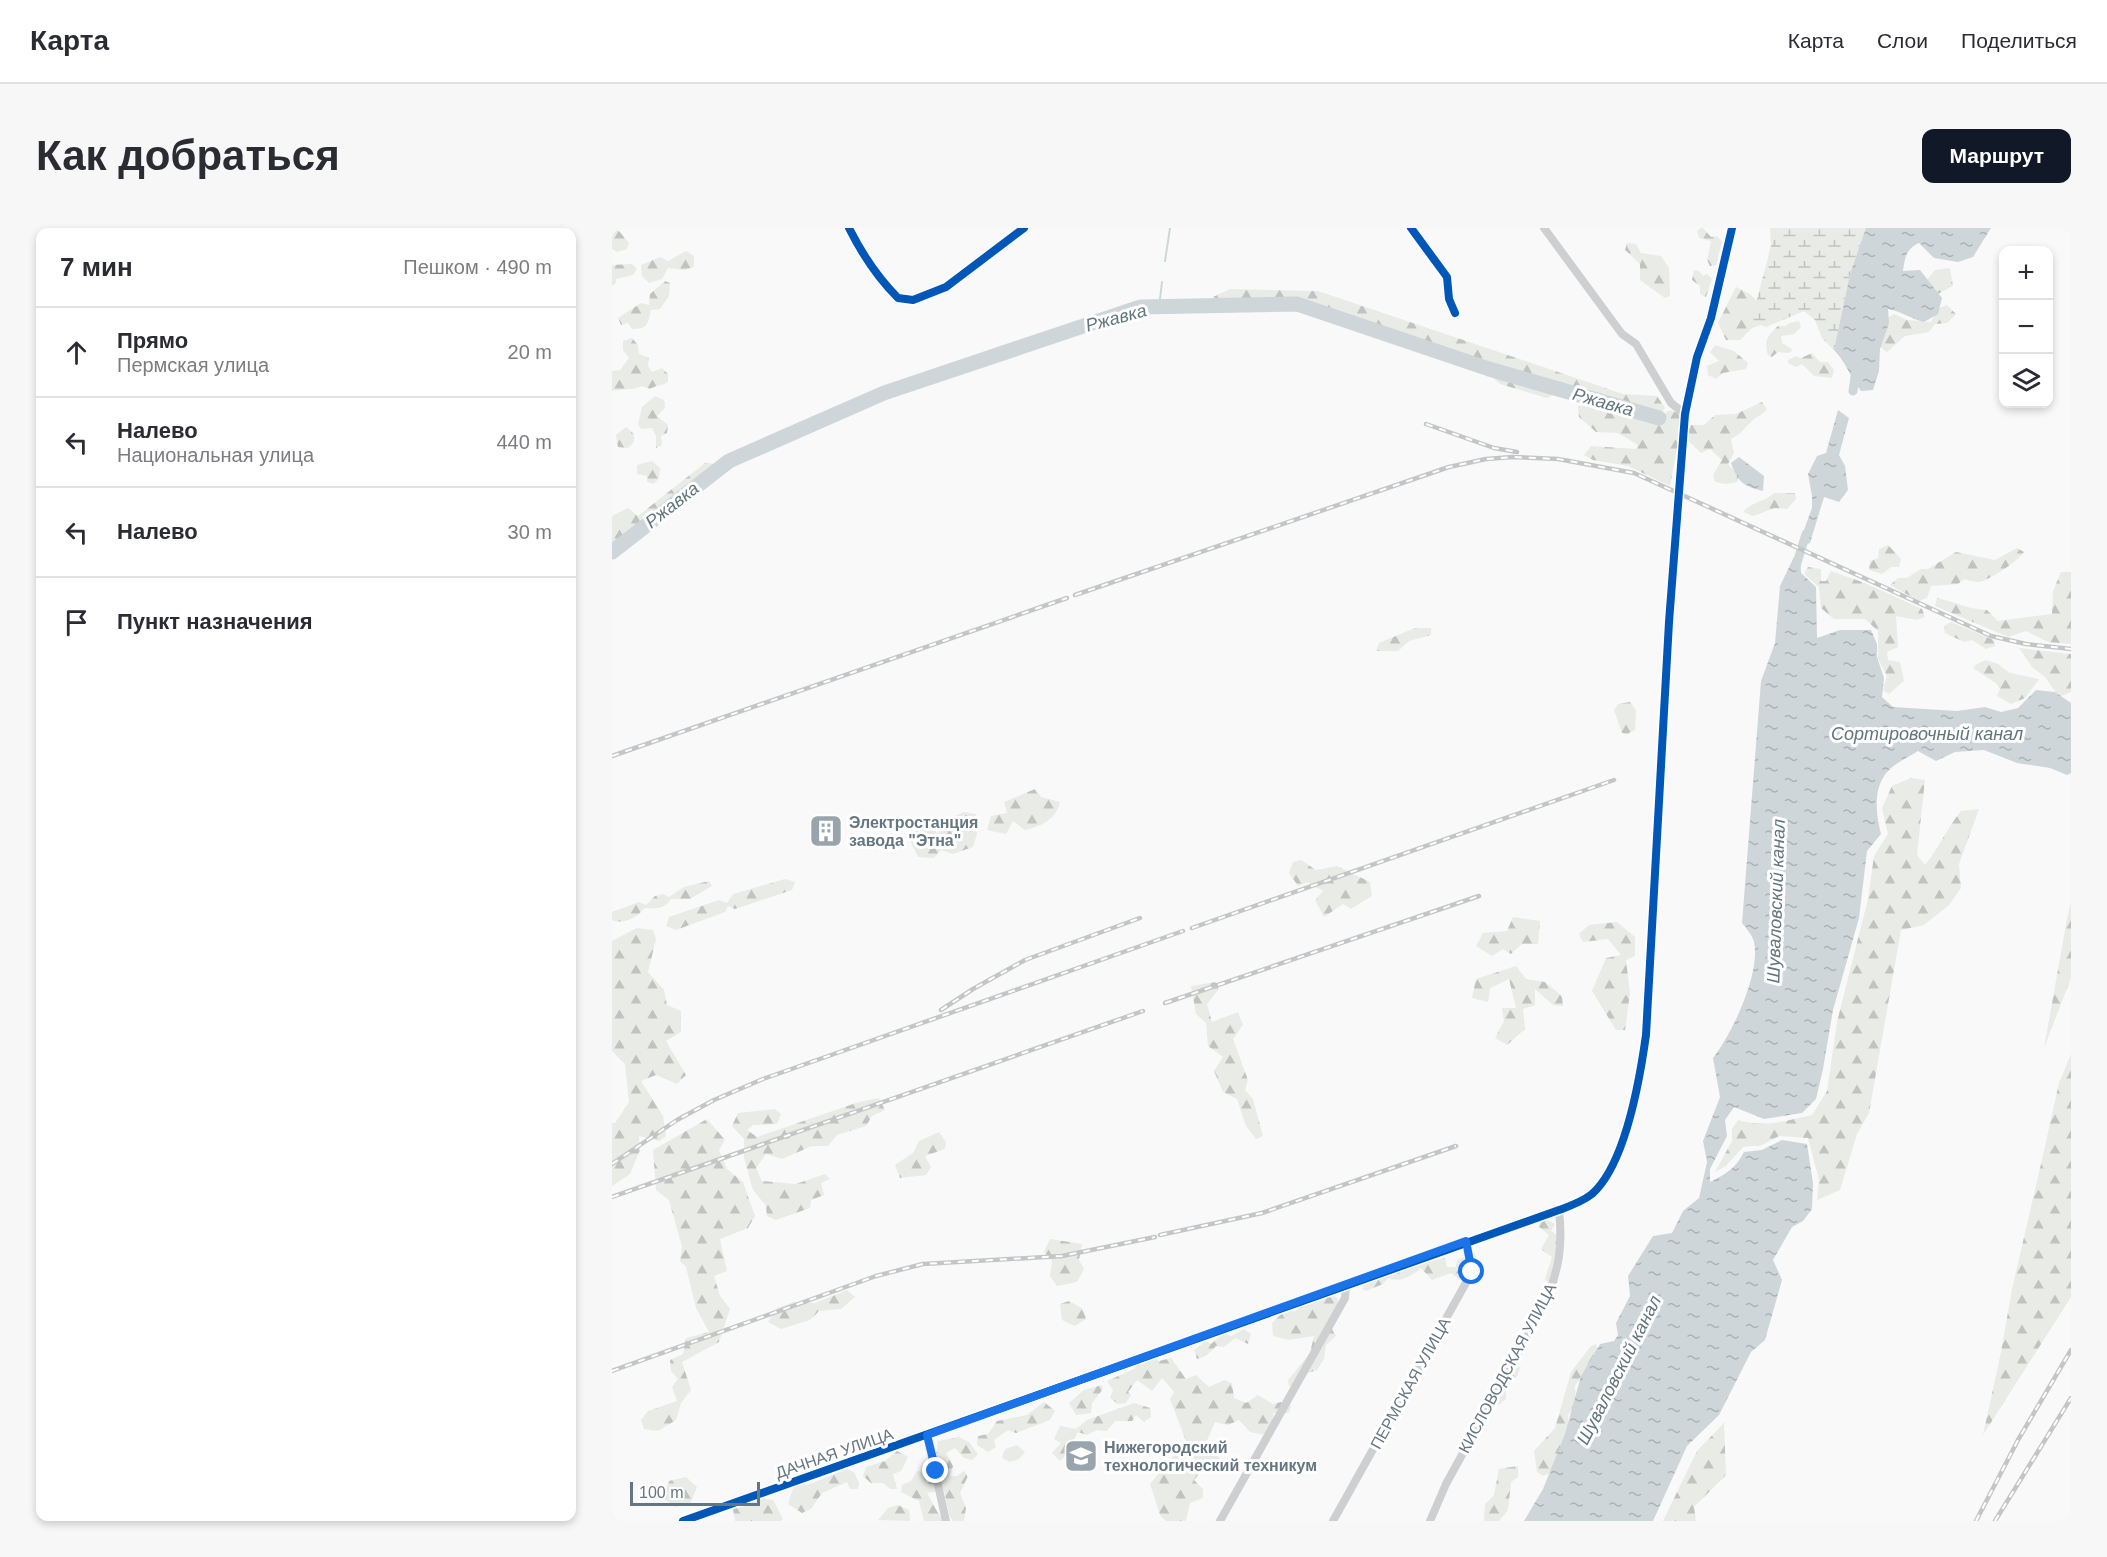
<!DOCTYPE html>
<html lang="ru">
<head>
<meta charset="utf-8">
<style>
	body { margin:0; font-family:Helvetica,sans-serif; background:#f7f7f7; color:#2b2b33 }
	.controls { position:absolute; right:18px; top:18px; display:grid; overflow:hidden; border-radius:12px; box-shadow:0 3px 9px #0003 }
	.controls button { width:54px; height:54px; display:grid; place-items:center; padding:0; border:0; border-bottom:2px solid #e1e1e2; background:#fff; color:#2b2b33; font:30px sans-serif }
	.scale { position:absolute; left:18px; bottom:15px; width:130px; box-sizing:border-box; padding-left:6px; border:3px solid #657683; border-top:0; font-size:16px; line-height:21px; white-space:nowrap; color:#657683; -webkit-text-stroke:4px #fff; paint-order:stroke }
	.stop { position:absolute; width:18px; height:18px; margin:-14px; border:4px solid #1a73e8; border-radius:50%; background:#fff }
	.stop.end { background:#1a73e8; border-color:#fff; box-shadow:0 2px 6px #0008 }
	.list { margin:0; padding:0; list-style:none }
	h2 { display:flex; justify-content:space-between; align-items:center; height:78px; margin:0; padding:0 24px; font-size:26px }
	h2 small { font-size:20px; font-weight:400; color:#7c7c81 }
	.list li { display:grid; grid-template-columns:39px 1fr auto; gap:18px; align-items:center; box-sizing:border-box; height:90px; padding:0 24px; border-top:2px solid #e1e1e2 }
	.list b { display:block; font-size:22px; white-space:nowrap }
	.list p { margin:0; font-size:20px; white-space:nowrap; color:#7c7c81 }
	.list em { font-size:20px; font-style:normal; color:#7c7c81 }
	.icon { flex:none; width:33px; height:33px; fill:none; stroke:currentColor; stroke-width:2; stroke-linecap:round; stroke-linejoin:round }
	.map { position:relative; flex:none; width:1459px; height:1293px; overflow:hidden; border-radius:12px }
	header { display:flex; align-items:center; gap:36px; box-sizing:border-box; height:84px; padding:0 30px; background:#fff; border-bottom:2px solid #e1e1e2 }
	header strong { font-size:28px }
	nav { display:flex; gap:33px; margin-inline-start:auto; font-size:21px }
	.intro { display:flex; align-items:center; justify-content:space-between; box-sizing:border-box; height:144px; padding:0 36px }
	h1 { margin:0; font-size:42px }
	.button { padding:15px 27px; border-radius:12px; background:#111827; color:#fff; font-size:21px; font-weight:700 }
	main { display:flex; gap:36px; padding:0 36px }
	aside { flex:1; background:#fff; border-radius:12px; box-shadow:0 3px 9px #0003 }
	.map>svg:first-child { display:block }
	.forest { fill:url(#forest-firs) }
	.wetland { fill:url(#wetland-marsh) }
	.water { fill:url(#water-ripples) }
	.lines { fill:none; stroke-linecap:round; stroke-linejoin:round }
	.stream { stroke:#ced6d9; stroke-width:2 }
	.canal { stroke:#ced6d9; stroke-width:9 }
	.river { stroke:#ced6d9; stroke-width:15 }
	.street { stroke:#cecfd0; stroke-width:8 }
	.rail-casing { stroke:#c3c5c6; stroke-width:4.5 }
	.rail { stroke:#fff; stroke-width:2; stroke-dasharray:7; stroke-linecap:butt }
	.cycleway-casing { stroke:#fff; stroke-width:11 }
	.cycleway { stroke:#0057b8; stroke-width:8 }
	.route { stroke:#1a73e8; stroke-width:8 }
	.labels { text-anchor:middle; stroke-width:6; stroke-linejoin:round; paint-order:stroke }
	.poi-label { font-size:16px; font-weight:bold; fill:#657683; stroke:#fff; text-anchor:start }
	.street-label { font-size:16px; fill:#657683; stroke:#fff }
	.water-label { font-size:18px; font-style:italic; fill:#60757c; stroke:#fff }
</style>
</head>
<body>
<header>
<strong>Карта</strong>
<nav><a>Карта</a><a>Слои</a><a>Поделиться</a></nav>
</header>
<div class="intro"><h1>Как добраться</h1><a class="button">Маршрут</a></div>
<main>
<aside>
<h2>7 мин<small>Пешком · 490 m</small></h2>
<ul class="list">
<li><svg class="icon" aria-label="ahead" viewBox="0 0 24 24"><path d="M12 20V5M6 11l6-6 6 6"/></svg><div><b>Прямо</b><p>Пермская улица</p></div><em>20 m</em></li>
<li><svg class="icon" aria-label="left" viewBox="0 0 24 24"><path d="M17 20v-9H6M10 6l-5 5 5 5"/></svg><div><b>Налево</b><p>Национальная улица</p></div><em>440 m</em></li>
<li><svg class="icon" aria-label="left" viewBox="0 0 24 24"><path d="M17 20v-9H6M10 6l-5 5 5 5"/></svg><div><b>Налево</b></div><em>30 m</em></li>
<li><svg class="icon" aria-label="arrive" viewBox="0 0 24 24"><path d="M6 21V4h12l-3 4 3 4H6"/></svg><div><b>Пункт назначения</b></div></li>
</ul>
</aside>
<div class="map">
<svg width="1459" height="1293" viewBox="0 0 1459 1293">
	<defs>
		<pattern id="forest-firs" width="22" height="20" patternUnits="userSpaceOnUse" patternTransform="scale(1.5)"><rect width="22" height="20" fill="#e8ebe6"/><path d="M5 1l3.5 6h-7zM16 11l3.5 6h-7z" fill="#c0c3c0"/></pattern>
		<pattern id="wetland-marsh" width="20" height="14" patternUnits="userSpaceOnUse" patternTransform="scale(1.5)"><rect width="20" height="14" fill="#e8ebe6"/><path d="M1 5h8M5 5V1M11 12h8M15 12V8" fill="none" stroke="#c0c3c0"/></pattern>
		<pattern id="water-ripples" width="26" height="14" patternUnits="userSpaceOnUse" patternTransform="scale(1.5)"><rect width="26" height="14" fill="#ced6d9"/><path d="M2 4q2-2 4 0t4 0M15 11q2-2 4 0t4 0" fill="none" stroke="#abb2b5"/></pattern>
	</defs>
	<rect width="100%" height="100%" fill="#f9f9f9"/>
	<path class="forest" d="M0,0L7,3L17,15L15,21L5,24L0,21Z
		M1089,0H1091L1099,9L1105,8L1110,14L1104,37L1098,38L1095,32L1099,13L1087,10L1085,3Z
		M1015,15L1024,16L1029,25L1049,28L1057,40L1058,68L1053,70L1028,52V36L1013,22Z
		M74,23L82,28V39L72,42L56,40L50,51L37,55L30,48L29,37L48,29L56,33Z
		M20,36L25,41L21,47L4,51V55L0,58V37Z
		M1338,40L1341,58L1324,67L1314,53L1323,42Z
		M1082,42L1087,43L1091,48L1095,46L1100,51L1094,69L1088,66V58L1080,52Z
		M53,53L58,55L57,68L48,81L39,82C36,96 36,101 20,101L16,95L9,97L6,90L29,75L37,77L38,66Z
		M1124,59L1138,66L1154,82L1149,97L1140,100L1128,112H1114L1106,95Z
		M618,61L706,63L1011,166L1045,168L1053,180L1047,187L1036,190L950,163L935,170L888,156L868,138L752,99L690,72L616,76L601,69Z
		M1335,77L1344,86L1335,95L1323,96L1317,104L1293,108L1275,124L1267,118L1273,91L1282,86L1295,92L1319,94L1327,80Z
		M1187,93L1189,99L1182,106L1169,108L1170,115L1180,121L1179,124L1175,125L1166,124L1160,129L1156,127C1151,112 1156,108 1166,98H1174L1177,95Z
		M20,110L26,117L27,126L37,130L36,138L40,144L50,140L56,146V154C50,158 44,157 38,161L30,158C19,163 11,160 0,163V143L8,142L17,130L11,122V113Z
		M1103,117L1122,123L1136,135L1134,141L1111,145L1104,151L1096,147L1095,138L1107,133L1098,124Z
		M1200,125L1208,134H1216L1222,142L1220,150L1202,148L1190,136L1184,139L1176,135V132L1184,128L1189,130Z
		M43,168L52,172L53,180L45,188L56,197L55,205L49,208L50,217L44,220V208L40,200L29,201L26,196L30,179Z
		M1150,174L1155,181C1150,188 1144,188 1139,194C1130,202 1132,204 1119,211L1122,225L1116,236L1127,248L1125,254L1114,256L1103,254L1101,247L1110,232L1098,221L1089,225L1073,210L1078,197H1092L1103,187L1124,186Z
		M979,176L1039,194L1058,182L1066,185L1070,193L1058,258L1016,238L981,232L972,227L979,218L1024,221L1026,217L1006,205L984,204L967,189L966,178Z
		M14,199L22,206V214L16,220L6,219L4,207Z
		M40,233L48,240L47,250L42,256L35,254V248L25,246V237Z
		M93,235L106,236L107,242L10,318L0,322V288L16,280L26,288Z
		M1162,265H1183L1184,271L1175,281L1163,280L1141,288L1131,284C1139,274 1151,275 1162,265Z
		M1276,317L1289,331L1287,339H1279L1270,346L1257,342L1258,333L1266,330L1267,321Z
		M1405,320L1412,324C1406,333 1378,352 1367,354C1363,354 1356,352 1352,351L1346,356L1319,358L1315,370L1307,373L1278,357L1286,350H1295L1309,341H1316L1344,324L1383,332Z
		M1196,339L1209,341V353H1214L1219,343L1253,355L1310,381L1313,389L1305,392L1284,388L1286,419L1275,424L1276,432L1288,434L1292,453L1277,466L1271,462L1275,448L1266,431V403L1253,391H1222L1209,380L1207,359L1192,346Z
		M1449,344H1459V416L1436,414L1414,403L1396,409L1323,378L1325,370C1341,373 1358,382 1375,382L1386,393L1440,386L1441,363Z
		M1339,394L1382,412L1383,418L1374,421L1360,412L1352,414L1333,405L1332,398Z
		M803,400H819V407L797,413L786,423H764L767,415Z
		M1407,420L1459,426V464L1447,469L1433,449L1420,439Z
		M1374,432L1386,436L1398,445L1427,451L1413,470L1399,476L1385,468L1388,461L1385,456L1361,440L1365,436Z
		M1018,474L1024,482L1023,502L1015,506L1010,505L1002,482L1006,476Z
		M1299,550L1313,552L1305,627L1313,637C1327,620 1335,600 1349,583L1367,581L1347,636L1349,660L1337,677L1312,697L1289,702L1257,885L1245,906L1228,962L1205,972L1207,952L1196,910L1167,908L1150,917L1131,919L1114,938L1103,944L1120,913V901L1126,892C1155,900 1172,893 1200,887L1215,863L1225,794L1256,671L1262,628L1276,606L1270,580L1280,558Z
		M423,561L429,569L448,574C444,592 429,598 413,602L401,593L394,606L375,602L379,588L395,585L392,574Z
		M352,584L364,586L365,606L361,619L341,626L329,622L322,630L306,629L296,608L315,597L327,606L329,594Z
		M689,632L704,642L725,638L758,654L760,668L739,681L731,676L712,689L703,672L711,663L695,654L686,658L677,645L681,634Z
		M173,651L183,654L180,662L123,681L116,678L113,684L64,702L54,698L57,689L107,672L115,675L121,666Z
		M97,653L100,658L78,671H59C52,681 45,681 33,680C25,689 12,697 0,692V684L27,674L34,677L43,668L51,666L57,669L72,659Z
		M1459,674V750L1432,820L1455,691Z
		M901,689L928,693L926,716H910L899,726L891,721L880,728L864,718L871,705L895,703Z
		M1005,694L1023,709V728L1014,732L1018,765L1013,802H1004L980,763L994,730L1009,727L996,711L971,714L967,706L977,697Z
		M25,700L41,702L44,711L36,744L52,762L55,777L69,783V804L54,813L74,847L65,856L44,847L29,853L51,888L54,908L47,913L27,908L28,922L18,946L0,958V895H3L17,874L13,836L0,823V713Z
		M904,738L914,751L933,754L950,768L951,778L941,777L923,761V777L911,781L913,801L895,817L883,810L892,793L890,780H904L897,751L878,760L876,774L860,770L864,751Z
		M604,754L607,761L595,776L600,794L626,784L631,797L621,811L636,852L633,862L641,871L651,908L644,911L634,898L625,871L611,864L602,843L611,829L596,818L594,795L584,786L579,758Z
		M1459,826V1069L1371,1207L1389,1124L1400,1061L1429,936L1447,855Z
		M267,870L273,882L260,888L254,898L225,907L216,918H200L170,931L154,926L144,940L150,953L184,956L213,946L218,951L209,955L212,967L199,972L198,980L164,992L155,988L154,978L141,962L132,930V911L120,898L126,885L163,881L169,886L165,896L141,897L135,902L145,909L247,874Z
		M95,891L113,912L107,922L115,941L131,954L143,988L136,1000L108,1011L115,1043L102,1048L108,1068L118,1081L107,1114L70,1134L79,1162L69,1175L64,1192L46,1203L32,1201L29,1192L36,1183L65,1173L60,1159L66,1151L59,1143L58,1132L71,1126L74,1110L97,1104L84,1080L74,1039L68,1033L70,1019L57,972L44,962L41,922Z
		M327,904L334,914L333,921L313,928L319,939L314,947L288,950L283,937L301,925L307,913Z
		M933,990L943,996L939,1003L951,1010L943,1043L946,1053L942,1060L933,1051L940,1029L929,1021L937,1007L926,998Z
		M438,1011L470,1016L467,1032L472,1041L465,1054L445,1058L438,1048L440,1033L432,1024Z
		M852,1029L856,1040L848,1052L839,1045L820,1052L809,1040C799,1048 789,1055 776,1050L771,1056L754,1063L750,1061L754,1055L805,1036L833,1030L835,1039H844L845,1032Z
		M235,1062L243,1069L229,1081L207,1083L198,1092L169,1101L156,1094L165,1080L182,1074L203,1075Z
		M721,1067L726,1071L725,1092L720,1100L724,1108L714,1117L712,1131L705,1142L696,1145L687,1159L677,1158L676,1152L698,1125L702,1108L677,1112L661,1108L660,1095L672,1083H683C691,1076 698,1070 709,1073Z
		M457,1073L471,1081L474,1091L463,1098L450,1092L448,1076Z
		M632,1101L639,1106L636,1116L623,1110L612,1119L604,1118L594,1128L585,1131L582,1122L594,1113L599,1116L611,1105L619,1108Z
		M984,1116L986,1123L963,1158L964,1176L956,1187L957,1203L938,1245L931,1248L925,1244L922,1223L943,1200L959,1144L979,1118Z
		M542,1129L547,1133L559,1130L574,1151L584,1147L597,1159L612,1152L620,1155L622,1170L634,1175L646,1167L661,1176L669,1174L679,1178L677,1185H661L662,1202L658,1208L638,1204L627,1192L616,1197L603,1194L593,1217L618,1239L616,1244L609,1242L606,1233L597,1234L582,1252L591,1261V1270L578,1275L574,1293H554L548,1287L538,1256L574,1213L558,1171L562,1164L550,1150L540,1163L525,1152L516,1164L519,1167L514,1175L506,1176L498,1170L501,1162L495,1153L522,1141L528,1135Z
		M904,1134L908,1140L905,1148L894,1160V1171L882,1180L875,1175L877,1166L892,1157L889,1144L894,1135Z
		M490,1157L491,1161L480,1175L479,1185L464,1187L457,1175L472,1162Z
		M432,1174L443,1183L438,1192L404,1205L396,1202L382,1212L384,1219L376,1224L365,1217L366,1208L376,1206L385,1193L415,1187Z
		M522,1175L538,1180L539,1189L532,1194L524,1187L520,1193H503L495,1203L485,1202L475,1207L466,1204L460,1215L453,1216L456,1226L448,1233L440,1225L449,1215L442,1211L448,1198L464,1201L475,1192Z
		M1112,1195L1114,1247L1082,1279L1084,1293H1051L1085,1223Z
		M347,1209L357,1214L366,1226L360,1232L352,1230L343,1220L334,1225L341,1238L338,1248H345L352,1243L356,1248L348,1265L354,1280L352,1293H341L337,1287L332,1262L315,1265L331,1293H312L307,1273L289,1264L290,1257L299,1253L305,1243L311,1244L315,1255L329,1251V1240L324,1228L326,1213Z
		M405,1217L413,1224L407,1231L398,1234L390,1230L393,1221Z
		M285,1223L296,1229L289,1243L281,1246L285,1261H278L271,1255H259L251,1248L254,1239L273,1233Z
		M906,1238V1249L899,1254L896,1282L887,1293H872L873,1276L882,1267L887,1241Z
		M235,1241L242,1244L247,1255L246,1261H238L235,1254L210,1265L199,1281L190,1285L176,1276L183,1254L195,1257Z
		M74,1249L85,1259L79,1274L64,1279L52,1271L57,1253Z
		M144,1269L161,1272L171,1291L169,1293H123L121,1281L134,1278Z
		M286,1277L297,1282L298,1293L266,1292L276,1280Z"/>
	<path class="wetland" d="M1158,0H1254L1238,46L1222,122L1210,110L1203,92L1192,83L1154,99L1139,93L1159,18Z"/>
	<path class="water" d="M1254,0H1379L1361,29L1346,34L1322,30L1307,15C1294,21 1293,29 1291,43L1308,42L1330,70L1326,86L1312,94C1299,91 1289,83 1276,81L1277,95L1268,121L1267,143L1261,162L1249,163C1238,149 1234,134 1222,122L1238,46Z
		M1226,182L1237,190L1227,227L1233,238L1236,262L1227,274L1212,269L1198,315L1192,317L1189,310L1200,280V268L1196,246L1205,228L1214,225Z
		M1127,229L1152,248L1151,263C1131,258 1126,254 1119,235Z
		M1182,329H1188L1189,345L1204,359L1205,410L1228,402H1259L1265,416V429L1272,450L1270,469L1281,479L1345,483L1373,479L1389,484L1406,480L1424,462L1443,464L1459,475V545L1455,547L1438,540L1405,535L1372,522L1343,524L1324,533L1306,523C1297,529 1285,534 1277,542C1260,559 1264,586 1269,606L1255,623L1247,690L1221,782L1211,841L1204,871L1190,885L1152,891L1122,879L1113,892L1115,908L1098,941V954C1114,946 1124,940 1132,924L1150,922L1170,912L1195,916L1201,955L1200,981L1191,993L1180,999L1161,1032L1170,1052L1153,1112L1139,1124L1107,1187L1075,1218L1041,1293H912L931,1261L953,1206L969,1148L988,1116L1002,1113L1006,1107L1004,1095L1018,1068L1016,1048L1041,1008L1060,1005L1071,983L1087,970L1095,934L1091,913L1108,869L1101,830C1120,806 1149,745 1142,714C1141,708 1134,700 1130,695L1149,453L1163,415L1168,358Z"/>
	<g class="lines">
		<path class="stream" d="M553,33L558,0
			M547,79L550,54"/>
		<path class="canal" d="M1241,163L1244,142
			M1184,338L1194,306"/>
		<path class="river" d="M0,324L117,233L272,165L528,79L685,76L877,141L1047,190"/>
		<path class="street" d="M237,0C250,26 266,50 286,70L301,72L334,59L412,0
			M799,0L835,49L837,71L843,85
			M932,0L1010,106L1024,116L1059,175L1073,186
			M315,1207L334,1293
			M71,1293L947,982C958,978 970,974 980,966C1014,936 1028,850 1034,807L1057,394L1073,186L1085,129L1099,90L1120,0
			M608,1293L733,1070L734,1057
			M721,1293L860,1044L854,1013
			M818,1293L834,1256L934,1074C947,1039 951,1020 947,982"/>
		<defs>
			<path id="rail" d="M814,196L882,220L905,224
				M463,367L837,239L874,231L901,229L946,231L1022,245L1379,408L1414,416L1459,421
				M0,528L455,370
				M580,700L1002,552
				M553,775L867,668
				M329,782L361,761L413,732L528,690
				M0,936L65,892L102,872L151,851L571,703
				M0,969L531,783
				M548,1007L650,985L844,918
				M0,1143L264,1048L311,1036L450,1028L543,1009
				M1364,1293L1406,1212L1459,1122
				M1383,1293L1459,1170"/>
		</defs>
		<use href="#rail" class="rail-casing"/>
		<use href="#rail" class="rail"/>
		<defs>
			<path id="cycleway" d="M237,0C250,26 266,50 286,70L301,72L334,59L412,0
				M799,0L835,49L837,71L843,85
				M71,1293L947,982C958,978 970,974 980,966C1014,936 1028,850 1034,807L1057,394L1073,186L1085,129L1099,90L1120,0"/>
		</defs>
		<use href="#cycleway" class="cycleway-casing"/>
		<use href="#cycleway" class="cycleway"/>
	</g>
	<g class="lines">
		<path class="route" d="M324,1243L315,1207L854,1013L860,1044"/>
	</g>
	<defs>
		<symbol id="building-square" viewBox="-11 -11 22 22"><rect x="-9" y="-9" width="18" height="18" rx="4" fill="#99a4ac" stroke="#fff"/><path d="M-4-6H4V6H1V3H-1V6H-4ZM-2.5-4.3h1.7v1.8h-1.7ZM.8-4.3h1.7v1.8H.8ZM-2.5-1h1.7V.8h-1.7ZM.8-1h1.7V.8H.8Z" fill="#fff"/></symbol>
		<symbol id="university-square" viewBox="-11 -11 22 22"><rect x="-9" y="-9" width="18" height="18" rx="4" fill="#99a4ac" stroke="#fff"/><path d="M0-5L7-2L0 1L-7-2ZM-4 1L0 2.5L4 1V4Q0 6-4 4Z" fill="#fff"/></symbol>
	</defs>
	<g fill-rule="evenodd">
		<use href="#building-square" x="195" y="584" width="38" height="38"/>
		<use href="#university-square" x="450" y="1209" width="38" height="38"/>
	</g>
	<g class="labels">
		<g class="poi-label">
			<text x="237" y="600">Электростанция<tspan x="237" dy="18">завода "Этна"</tspan></text>
			<text x="492" y="1225">Нижегородский<tspan x="492" dy="18">технологический техникум</tspan></text>
		</g>
		<g class="street-label">
			<text transform="translate(895 1140) rotate(-62)" y="6">КИСЛОВОДСКАЯ УЛИЦА</text>
			<text transform="translate(798 1155) rotate(-61)" y="6">ПЕРМСКАЯ УЛИЦА</text>
			<text transform="translate(222 1225) rotate(-19)" y="6">ДАЧНАЯ УЛИЦА</text>
		</g>
		<g class="water-label">
			<text transform="translate(504 90) rotate(-15)" y="6">Ржавка</text>
			<text transform="translate(991 174) rotate(16)" y="6">Ржавка</text>
			<text transform="translate(60 277) rotate(-38)" y="6">Ржавка</text>
			<text x="1315" y="512">Сортировочный канал</text>
			<text transform="translate(1164 673) rotate(-88)" y="6">Шуваловский канал</text>
			<text transform="translate(1007 1142) rotate(-63)" y="6">Шуваловский канал</text>
		</g>
	</g>
</svg>
<div class="controls">
<button>+</button>
<button>−</button>
<button><svg class="icon" aria-label="layers" viewBox="0 0 24 24"><path d="M12 4l9 5-9 5-9-5zM3 14l9 5 9-5"/></svg></button>
</div>
<div class="scale">100 m</div>
<div class="stop" style="left:860px;top:1044px"></div>
<div class="stop end" style="left:324px;top:1243px"></div>
</div>
</main>
</body>
</html>
